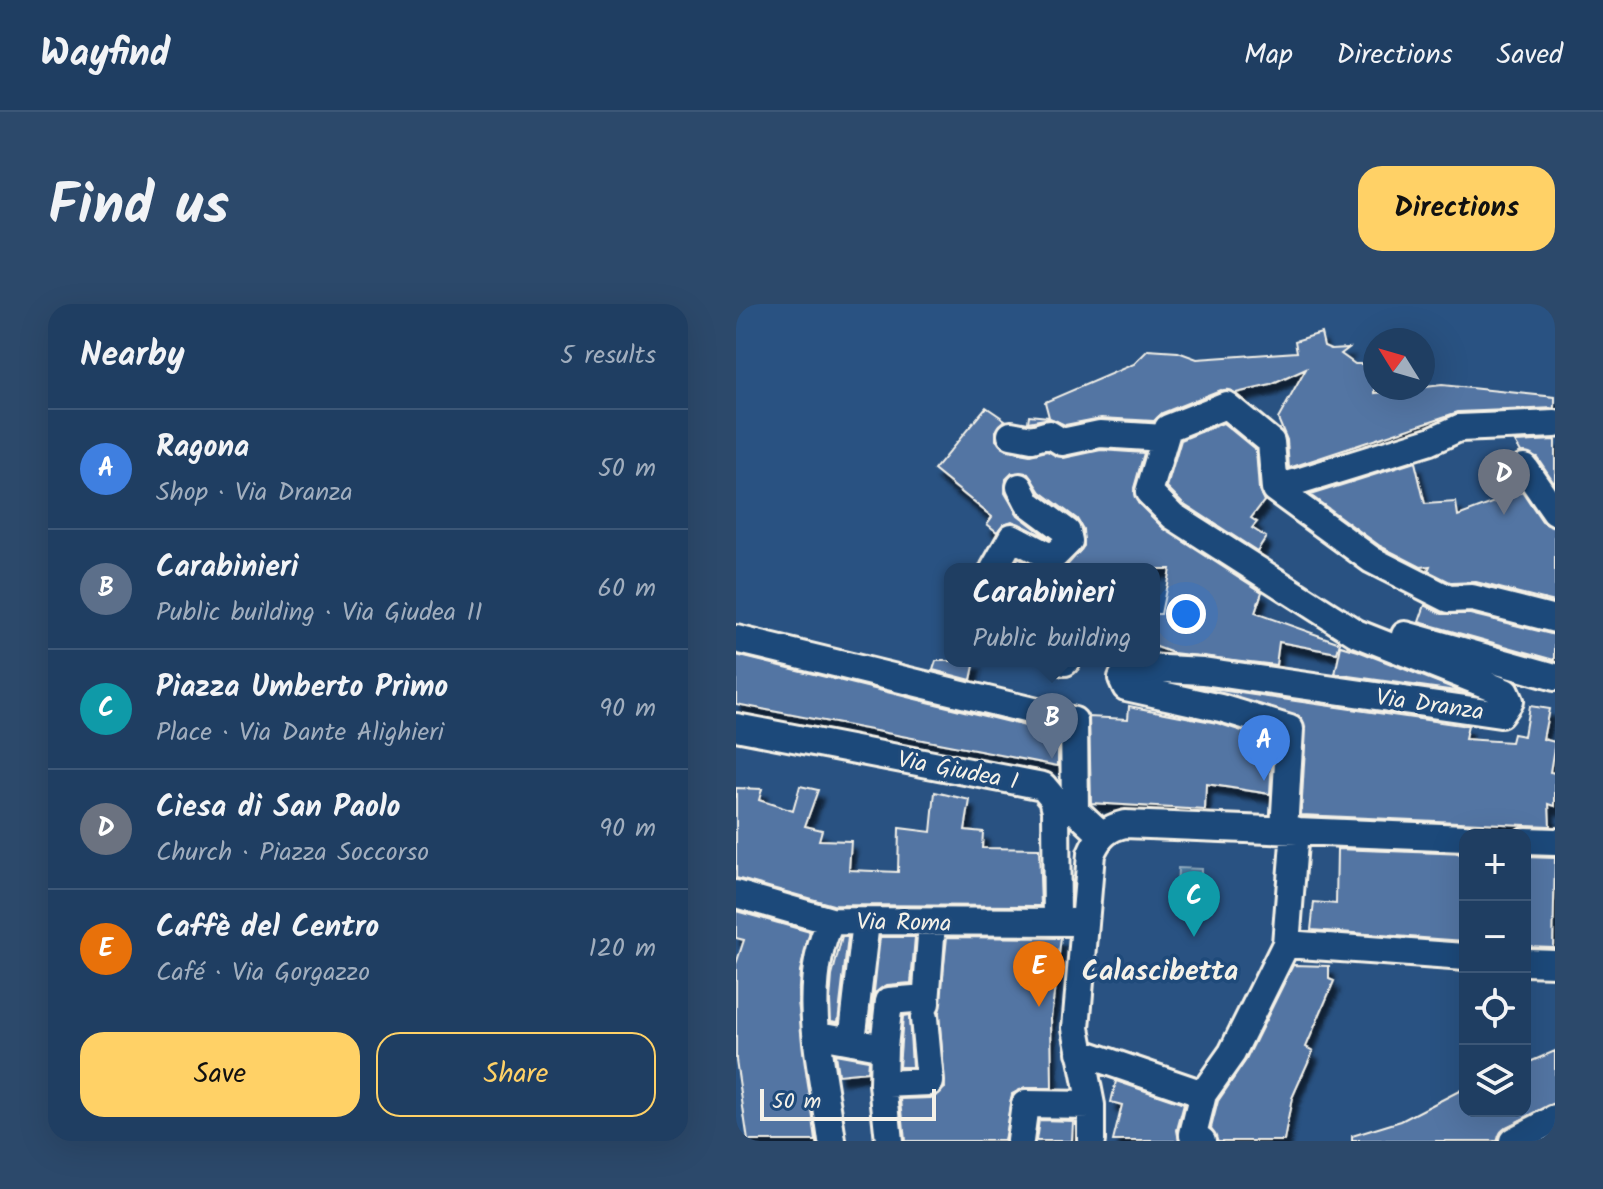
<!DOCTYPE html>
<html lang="en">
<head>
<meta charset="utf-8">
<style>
	body { margin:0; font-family:Kalam,sans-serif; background:#2c496b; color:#f1f3f6 }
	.controls { position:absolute; right:24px; bottom:24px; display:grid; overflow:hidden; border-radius:16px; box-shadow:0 8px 32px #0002 }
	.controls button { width:72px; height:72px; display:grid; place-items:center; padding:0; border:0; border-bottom:2px solid #3c5777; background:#1f3e62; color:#f1f3f6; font:40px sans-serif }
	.compass { position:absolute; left:627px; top:24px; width:72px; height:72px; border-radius:50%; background:#1f3e62; box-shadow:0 8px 32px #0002; rotate:307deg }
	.scale { position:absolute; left:24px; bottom:20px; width:176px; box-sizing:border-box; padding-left:8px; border:4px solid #f4f1e8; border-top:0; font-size:22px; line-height:28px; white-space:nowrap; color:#f4f1e8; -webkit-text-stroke:6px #1f4a7a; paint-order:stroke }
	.you { position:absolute; left:450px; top:310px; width:28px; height:28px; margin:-20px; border:6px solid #fff; border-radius:50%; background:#1a73e8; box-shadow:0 0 0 12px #1a73e833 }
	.badge { display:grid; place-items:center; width:52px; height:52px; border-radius:50%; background:#ffd166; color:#fff; font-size:26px; font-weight:700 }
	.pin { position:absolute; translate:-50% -66px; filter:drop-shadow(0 2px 4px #0008) }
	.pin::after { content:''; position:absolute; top:42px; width:28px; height:24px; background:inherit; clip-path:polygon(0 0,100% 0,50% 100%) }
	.popup { position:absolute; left:208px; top:259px; width:216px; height:104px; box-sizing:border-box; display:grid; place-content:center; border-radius:16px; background:#1f3e62; filter:drop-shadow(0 2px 6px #0005); font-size:26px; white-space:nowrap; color:#a1aebe }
	.popup b { font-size:30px; color:#f1f3f6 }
	.popup::after { content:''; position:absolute; left:50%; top:100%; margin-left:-16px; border:16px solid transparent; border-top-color:#1f3e62 }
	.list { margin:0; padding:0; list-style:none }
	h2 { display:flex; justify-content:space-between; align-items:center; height:104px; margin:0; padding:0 32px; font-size:34px }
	h2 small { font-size:26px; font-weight:400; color:#a1aebe }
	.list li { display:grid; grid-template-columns:52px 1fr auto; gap:24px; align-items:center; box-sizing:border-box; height:120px; padding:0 32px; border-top:2px solid #3c5777 }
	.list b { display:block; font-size:30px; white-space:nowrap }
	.list p { margin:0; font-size:26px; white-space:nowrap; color:#a1aebe }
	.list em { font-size:26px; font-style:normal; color:#a1aebe }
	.actions { display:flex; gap:16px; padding:24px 32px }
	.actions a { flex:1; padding:18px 0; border:2px solid #ffd166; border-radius:24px; text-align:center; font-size:28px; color:#ffd166 }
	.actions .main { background:#ffd166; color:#111 }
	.icon { flex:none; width:44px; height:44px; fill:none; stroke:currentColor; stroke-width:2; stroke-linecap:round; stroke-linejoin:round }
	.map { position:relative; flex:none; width:819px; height:837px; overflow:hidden; border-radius:24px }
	header { display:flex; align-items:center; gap:48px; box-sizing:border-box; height:112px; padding:0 40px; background:#1f3e62; border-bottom:2px solid #3c5777 }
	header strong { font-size:38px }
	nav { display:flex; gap:44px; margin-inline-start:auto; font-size:28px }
	.intro { display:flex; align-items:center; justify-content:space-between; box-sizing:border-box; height:192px; padding:0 48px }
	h1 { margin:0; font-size:56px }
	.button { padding:20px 36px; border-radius:24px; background:#ffd166; color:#111; font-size:28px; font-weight:700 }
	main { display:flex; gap:48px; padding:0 48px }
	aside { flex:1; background:#1f3e62; border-radius:24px; box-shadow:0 8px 32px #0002 }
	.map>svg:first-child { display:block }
	.water { fill:#4d7da3; stroke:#90abbf; stroke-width:2 }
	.building { fill:#5375a3; stroke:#f4f1e8; stroke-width:2; filter:url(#shadow) }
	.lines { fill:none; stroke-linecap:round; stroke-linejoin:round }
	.minor-casing { stroke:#f4f1e8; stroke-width:32 }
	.minor { stroke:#1f4a7a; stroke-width:26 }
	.labels { text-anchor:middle; stroke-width:7; stroke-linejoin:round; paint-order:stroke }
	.street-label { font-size:24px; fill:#f4f1e8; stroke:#1f4a7a }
	.quarter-label { font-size:28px; font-weight:bold; fill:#f4f1e8; stroke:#1f4a7a }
</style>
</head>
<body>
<header>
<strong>Wayfind</strong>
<nav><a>Map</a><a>Directions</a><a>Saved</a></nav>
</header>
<div class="intro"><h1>Find us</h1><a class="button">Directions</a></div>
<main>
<aside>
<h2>Nearby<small>5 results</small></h2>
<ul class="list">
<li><span class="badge" style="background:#3f7fe0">A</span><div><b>Ragona</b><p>Shop · Via Dranza</p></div><em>50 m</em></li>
<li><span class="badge" style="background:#5c6f8a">B</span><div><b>Carabinieri</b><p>Public building · Via Giudea II</p></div><em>60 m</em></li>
<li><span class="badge" style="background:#0f9aa8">C</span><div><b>Piazza Umberto Primo</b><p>Place · Via Dante Alighieri</p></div><em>90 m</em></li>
<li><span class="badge" style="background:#6b7280">D</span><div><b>Ciesa di San Paolo</b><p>Church · Piazza Soccorso</p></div><em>90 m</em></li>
<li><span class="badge" style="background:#e8710a">E</span><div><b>Caffè del Centro</b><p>Café · Via Gorgazzo</p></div><em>120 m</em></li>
</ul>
<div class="actions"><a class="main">Save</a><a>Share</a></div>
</aside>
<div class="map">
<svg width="819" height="837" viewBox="0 0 819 837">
	<defs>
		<filter id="shadow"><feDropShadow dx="5" dy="9" stdDeviation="2" flood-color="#0009"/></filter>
	</defs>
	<rect width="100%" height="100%" fill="#295282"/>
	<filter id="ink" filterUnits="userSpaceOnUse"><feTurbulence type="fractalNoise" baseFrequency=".0125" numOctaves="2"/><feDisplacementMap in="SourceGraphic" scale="16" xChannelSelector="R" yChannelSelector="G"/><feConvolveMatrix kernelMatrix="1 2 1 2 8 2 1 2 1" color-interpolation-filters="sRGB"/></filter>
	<g filter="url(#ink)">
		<path class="water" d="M442,564L465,565V588H441Z"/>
		<path class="building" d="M585,29L588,42L595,45L613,44L605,50L619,60H627V64H639V89L706,81L819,93V104L722,108L553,164L551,136L542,115L570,65L535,81L500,89L484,86L426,109L418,117L365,114L329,121L314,114L292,118L293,111L313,113L309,98L398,60L412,46L442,48L461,55L561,48L559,37Z
			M250,103L269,116L260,127V136L272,147L294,151L311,147L328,154L365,146L408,149L398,184L402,199L428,225L526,288L519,309L604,339L601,349L543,338L540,361L437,349L418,342V310H425L434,265H328L348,242L347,225L341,215L305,188L293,170L276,169L270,175L269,189L282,211L312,234L276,217L267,220L261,228L251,220L256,213L198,166Z
			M487,119L520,146L523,186L528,197L515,214L521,218L516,224L530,233L521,247L447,199L431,183L445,136Z
			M819,136V178H818L801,153L785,148L779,138Z
			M679,158L689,200L720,198L722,212L786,188L806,218L819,224V298L740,278L716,279L692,267L694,262L685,263L644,242L574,191Z
			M282,254L303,265H276Z
			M689,301L706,310H734L819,331V356L683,318Z
			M605,342L622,347L727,388L599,370Z
			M0,351L322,430V462L0,400Z
			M200,357H239L235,376L197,366Z
			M463,383L732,422L729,435L775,438L777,430L788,432L793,402L813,405L807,435L819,438L814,468L819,469V502L813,500L814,522L565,511L570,426L565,414Z
			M393,402L481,419L537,437L534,490L470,480L469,506L355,499L353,413L392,415Z
			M64,482L82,486L69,522L86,526L83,536L115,537L113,566L162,568L163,524L195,528L199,488L234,496L229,526L247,528L246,544L303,545L305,602L97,601L0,574V484L26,485L23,496L57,507Z
			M601,545L729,550V637L575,626L578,598L600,600Z
			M789,553L819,554L817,643L789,642Z
			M0,607L74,628L64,667L62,698L80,837H12L0,756V660L8,636L0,634Z
			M106,633H112L102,718L95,717L94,697L96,672Z
			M144,633H179L175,679L151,681L140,688L134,724Z
			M211,633L325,634L315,714L316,784H289L276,790L268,837H169L165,795L195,794L209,784L203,709Z
			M557,661L593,662V675L598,677L570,743L577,747L556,794L548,837H482L475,824L482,797L510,756Z
			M173,711L176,763H163L167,712Z
			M819,747V799L770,823L761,837H616V832L665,817L729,784V807H789V760Z
			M99,750L132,756L131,768L102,771Z
			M380,777L448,800L441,826L443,837H377L386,801L375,798Z
			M303,816L337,817L336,837H300Z"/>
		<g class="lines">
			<defs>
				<path id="minor" d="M275,131L296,135L313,130L326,138L364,130L428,134
					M788,163L819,208
					M539,185L535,138L490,101L432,124L413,188L437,212L620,329L769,388L773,397L764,410L467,367L392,363L386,374L390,383L485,404L554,425L548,526
					M539,185L636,256L713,295L736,294L819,315
					M539,185L694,137L723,124L819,120
					M258,265L276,233L316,254L333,237L331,228L292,199L284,183
					M669,331L819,373
					M0,335L338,417L339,506L366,531
					M329,358L330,357
					M0,423L307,482L317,494L320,506L321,618
					M789,537L819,538
					M0,590L95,617
					M550,640L729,653
					M789,658L819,659
					M190,699L196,619
					M83,731L148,743L153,697L190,694
					M116,737L130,618
					M148,743L147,780L194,778L188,714
					M344,748L467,790L457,830L466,837
					M147,780L153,837
					M467,790L496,749L550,640L559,526
					M96,837C87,766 62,684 95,617L347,618
					M284,837L289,800L355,801
					M355,837V801L340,724L355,550C362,533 371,524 389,520L729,534
					M777,837L819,815"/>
			</defs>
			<use href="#minor" class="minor-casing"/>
			<use href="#minor" class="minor"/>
		</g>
	</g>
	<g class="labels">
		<g class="street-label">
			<text transform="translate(694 400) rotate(8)" y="8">Via Dranza</text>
			<text transform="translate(222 466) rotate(11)" y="8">Via Giudea I</text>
			<text transform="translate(168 618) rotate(1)" y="8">Via Roma</text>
		</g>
		<g class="quarter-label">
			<text x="424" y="676">Calascibetta</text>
		</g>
	</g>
</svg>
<div class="controls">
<button>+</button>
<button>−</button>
<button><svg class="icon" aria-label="locate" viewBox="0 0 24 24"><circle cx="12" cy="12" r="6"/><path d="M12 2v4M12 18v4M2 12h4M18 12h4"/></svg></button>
<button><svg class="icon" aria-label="layers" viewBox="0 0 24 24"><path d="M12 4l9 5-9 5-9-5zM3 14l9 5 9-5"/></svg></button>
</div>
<svg class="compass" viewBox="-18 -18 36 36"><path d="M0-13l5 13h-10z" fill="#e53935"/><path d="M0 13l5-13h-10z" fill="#a1aebe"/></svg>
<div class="scale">50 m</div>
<div class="you"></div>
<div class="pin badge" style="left:528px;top:477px;background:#3f7fe0">A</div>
<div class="pin badge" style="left:316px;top:455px;background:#5c6f8a">B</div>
<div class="popup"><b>Carabinieri</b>Public building</div>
<div class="pin badge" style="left:458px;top:633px;background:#0f9aa8">C</div>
<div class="pin badge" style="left:768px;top:211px;background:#6b7280">D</div>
<div class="pin badge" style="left:303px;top:703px;background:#e8710a">E</div>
</div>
</main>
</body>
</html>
